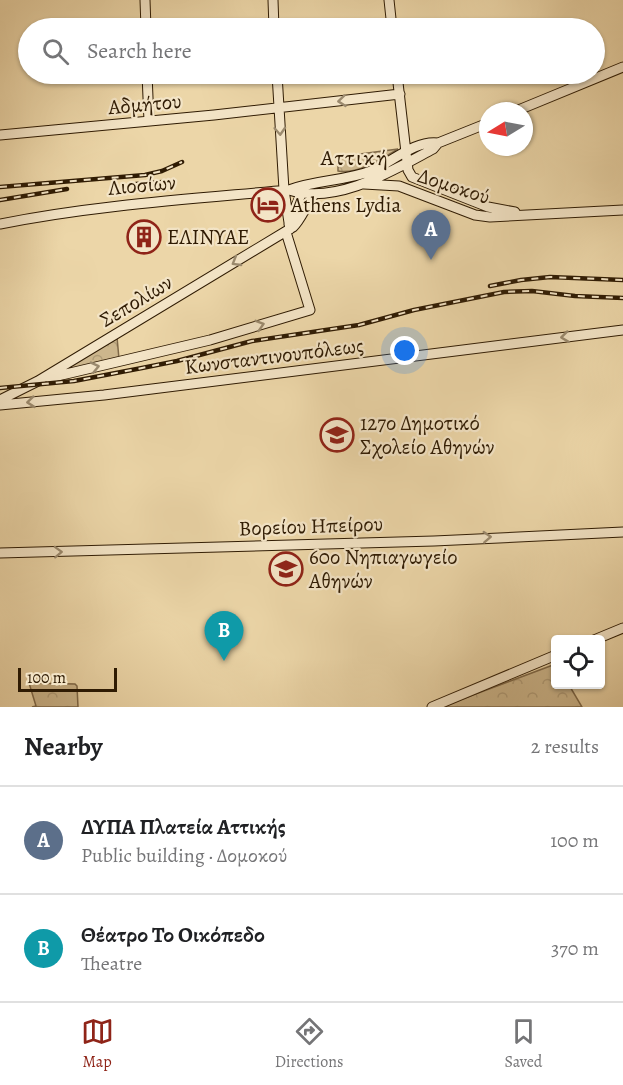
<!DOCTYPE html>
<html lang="en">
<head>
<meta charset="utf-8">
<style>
	body { margin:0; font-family:Alegreya,serif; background:#f2f2f2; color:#202124 }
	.controls { position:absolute; right:18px; bottom:18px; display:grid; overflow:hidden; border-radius:6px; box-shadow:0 2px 4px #0004 }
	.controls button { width:54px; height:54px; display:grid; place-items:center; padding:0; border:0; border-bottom:2px solid #e0e0e0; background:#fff; color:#202124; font:30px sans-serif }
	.compass { position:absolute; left:479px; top:102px; width:54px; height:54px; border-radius:50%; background:#fff; box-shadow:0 2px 4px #0004; rotate:260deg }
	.scale { position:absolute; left:18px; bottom:15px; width:99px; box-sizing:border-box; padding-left:6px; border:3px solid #2f1b03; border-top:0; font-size:16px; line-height:21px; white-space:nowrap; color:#2f1b03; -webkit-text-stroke:4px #f3e4c6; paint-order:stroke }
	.you { position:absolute; left:405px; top:351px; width:21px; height:21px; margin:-15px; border:4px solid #fff; border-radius:50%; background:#1a73e8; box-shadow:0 0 0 9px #1a73e833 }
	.badge { display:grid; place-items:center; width:39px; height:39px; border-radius:50%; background:#8f2418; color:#fff; font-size:20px; font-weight:700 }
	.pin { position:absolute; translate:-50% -50px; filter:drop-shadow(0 2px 3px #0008) }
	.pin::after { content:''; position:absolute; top:32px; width:21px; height:18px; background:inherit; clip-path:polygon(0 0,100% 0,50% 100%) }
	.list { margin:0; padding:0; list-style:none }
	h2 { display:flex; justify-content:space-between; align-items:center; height:78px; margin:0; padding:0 24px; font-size:26px }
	h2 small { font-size:20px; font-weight:400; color:#757577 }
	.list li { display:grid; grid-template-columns:39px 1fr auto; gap:18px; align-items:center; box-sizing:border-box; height:108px; padding:0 24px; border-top:2px solid #e0e0e0 }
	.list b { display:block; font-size:22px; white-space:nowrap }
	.list p { margin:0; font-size:20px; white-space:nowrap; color:#757577 }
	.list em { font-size:20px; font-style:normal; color:#757577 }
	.icon { flex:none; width:33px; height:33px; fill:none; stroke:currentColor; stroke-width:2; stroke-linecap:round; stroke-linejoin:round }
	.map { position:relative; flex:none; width:623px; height:707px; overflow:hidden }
	.search { position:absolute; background:#fff; box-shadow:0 2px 4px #0004; left:18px; right:18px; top:18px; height:66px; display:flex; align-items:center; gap:15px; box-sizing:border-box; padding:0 21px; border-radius:33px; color:#757577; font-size:22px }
	.sheet { height:294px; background:#fff }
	nav { display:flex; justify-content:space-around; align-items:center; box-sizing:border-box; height:84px; border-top:2px solid #e0e0e0; background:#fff; font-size:16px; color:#757577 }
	nav a { display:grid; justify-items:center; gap:3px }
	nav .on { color:#8f2418 }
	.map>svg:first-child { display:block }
	.park { fill:url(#park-crowns); stroke:#7e6848; stroke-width:1.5 }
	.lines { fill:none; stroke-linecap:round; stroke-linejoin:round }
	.secondary-casing { stroke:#2f1b03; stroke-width:11 }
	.secondary { stroke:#f3e4c6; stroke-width:9 }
	.rail-casing { stroke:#2f1b03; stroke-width:4.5 }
	.rail { stroke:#f3e4c6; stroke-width:2; stroke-dasharray:7; stroke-linecap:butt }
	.oneway { stroke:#9b8a6e }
	.labels { text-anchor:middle; stroke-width:4.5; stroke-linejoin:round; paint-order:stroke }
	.street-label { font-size:21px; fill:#2f1b03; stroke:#f3e4c6 }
	.poi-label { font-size:21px; fill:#2f1b03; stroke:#f3e4c6; text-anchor:start }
	.neighbourhood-label { font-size:22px; letter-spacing:1.5px; fill:#2f1b03; stroke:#f3e4c6 }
</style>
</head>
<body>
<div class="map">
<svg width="623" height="707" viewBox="0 0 623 707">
	<defs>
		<pattern id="park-crowns" width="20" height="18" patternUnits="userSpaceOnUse" patternTransform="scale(1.5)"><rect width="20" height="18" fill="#ccb68c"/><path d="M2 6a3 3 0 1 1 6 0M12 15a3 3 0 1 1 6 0" fill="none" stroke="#b09c77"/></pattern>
	</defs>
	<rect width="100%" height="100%" fill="#ecd6a8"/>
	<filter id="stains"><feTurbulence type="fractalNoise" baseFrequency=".00333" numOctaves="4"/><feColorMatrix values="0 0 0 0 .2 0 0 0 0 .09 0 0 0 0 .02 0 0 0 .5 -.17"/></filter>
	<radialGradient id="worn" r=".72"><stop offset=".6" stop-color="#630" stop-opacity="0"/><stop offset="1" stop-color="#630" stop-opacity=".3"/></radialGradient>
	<path class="park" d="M398,149C383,158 357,175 338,171V157Z
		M117,337L119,359L65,372L71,365Z
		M553,665L555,669L556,684L569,685L582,707H441Z
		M29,683L75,684L77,686L78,707H32L36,706Z"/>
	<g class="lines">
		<defs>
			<path id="secondary" d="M145,0L146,28
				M273,0L274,28
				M389,0L392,28
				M147,74L149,121
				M277,74L284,190L290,229
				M397,74L408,170L412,177L488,207L515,212
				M516,111L623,67
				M0,135L214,115L400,94
				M364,184L399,186L475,215L490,217L623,210
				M289,190C337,205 392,171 433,149L438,143L488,123
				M0,224C95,205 192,199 289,190C315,180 345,181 371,171C392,162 415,140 438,143
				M289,224L303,189
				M49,378L210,340L310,310L286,232
				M0,400L38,381L293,227C301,220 306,205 314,195
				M0,405L104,395L623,330
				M0,553L434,541L623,532
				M594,640L623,628
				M432,707L556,655"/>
		</defs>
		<use href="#secondary" class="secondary-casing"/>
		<use href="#secondary" class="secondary"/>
		<defs>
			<path id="rail" d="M136,184L163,182
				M0,187L145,175L162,171L182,162
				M0,200L67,189
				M490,286L521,280L550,277L623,280
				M0,388L74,381L142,368L177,361L252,341L359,325L414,310L504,292L532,291L575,296L623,298"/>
		</defs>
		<use href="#rail" class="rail-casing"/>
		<use href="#rail" class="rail"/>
	</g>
	<defs><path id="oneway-chevron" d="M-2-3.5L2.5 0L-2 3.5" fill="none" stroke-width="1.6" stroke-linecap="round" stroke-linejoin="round" transform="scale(1.5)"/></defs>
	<g class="oneway">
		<use href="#oneway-chevron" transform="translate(342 101) rotate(174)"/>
		<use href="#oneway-chevron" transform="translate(280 131) rotate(87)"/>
		<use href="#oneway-chevron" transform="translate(236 262) rotate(149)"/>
		<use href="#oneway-chevron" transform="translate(260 325) rotate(-17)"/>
		<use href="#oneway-chevron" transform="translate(565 337) rotate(173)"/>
		<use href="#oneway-chevron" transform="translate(95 367) rotate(-13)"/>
		<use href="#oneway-chevron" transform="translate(31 402) rotate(174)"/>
		<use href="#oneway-chevron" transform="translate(487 537) rotate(-3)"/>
		<use href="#oneway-chevron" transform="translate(58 552) rotate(-2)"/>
	</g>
	<defs>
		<symbol id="hotel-ring" viewBox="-11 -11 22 22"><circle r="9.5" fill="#f3e4c6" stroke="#8f2418" stroke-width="1.5"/><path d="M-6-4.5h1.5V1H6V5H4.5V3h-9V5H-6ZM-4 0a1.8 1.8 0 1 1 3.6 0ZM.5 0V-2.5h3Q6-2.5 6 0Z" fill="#8f2418"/></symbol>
		<symbol id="building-ring" viewBox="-11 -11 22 22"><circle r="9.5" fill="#f3e4c6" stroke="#8f2418" stroke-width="1.5"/><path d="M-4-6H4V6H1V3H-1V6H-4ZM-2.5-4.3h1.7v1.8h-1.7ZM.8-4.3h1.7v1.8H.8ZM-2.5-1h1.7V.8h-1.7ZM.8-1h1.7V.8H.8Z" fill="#8f2418"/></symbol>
		<symbol id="school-ring" viewBox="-11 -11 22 22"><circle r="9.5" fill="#f3e4c6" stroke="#8f2418" stroke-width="1.5"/><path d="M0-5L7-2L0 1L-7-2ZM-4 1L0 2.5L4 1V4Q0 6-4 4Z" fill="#8f2418"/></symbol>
	</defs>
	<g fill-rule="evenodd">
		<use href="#hotel-ring" x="249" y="186" width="38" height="38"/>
		<use href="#building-ring" x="125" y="218" width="38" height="38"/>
		<use href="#school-ring" x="318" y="416" width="38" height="38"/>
		<use href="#school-ring" x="267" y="550" width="38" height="38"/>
	</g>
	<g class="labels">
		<g class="street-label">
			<text transform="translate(145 104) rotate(-5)" y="7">Αδμήτου</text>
			<text transform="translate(142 185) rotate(-5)" y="7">Λιοσίων</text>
			<text transform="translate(454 186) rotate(18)" y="7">Δομοκού</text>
			<text transform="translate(136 301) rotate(-31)" y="7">Σεπολίων</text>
			<text transform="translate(274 356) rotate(-7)" y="7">Κωνσταντινουπόλεως</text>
			<text transform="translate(311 526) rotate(-2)" y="7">Βορείου Ηπείρου</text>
		</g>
		<g class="poi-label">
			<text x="291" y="212">Athens Lydia</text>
			<text x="167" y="244">ΕΛΙΝΥΑΕ</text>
			<text x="360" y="430">127ο Δημοτικό<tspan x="360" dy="24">Σχολείο Αθηνών</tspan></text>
			<text x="309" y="564">60ο Νηπιαγωγείο<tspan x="309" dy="24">Αθηνών</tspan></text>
		</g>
		<g class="neighbourhood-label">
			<text x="355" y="165">Αττική</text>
		</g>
	</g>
	<rect width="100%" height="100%" filter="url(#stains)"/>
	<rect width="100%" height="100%" fill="url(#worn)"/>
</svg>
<div class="controls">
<button><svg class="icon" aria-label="locate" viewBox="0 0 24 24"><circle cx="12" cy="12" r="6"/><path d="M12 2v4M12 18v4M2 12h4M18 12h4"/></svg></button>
</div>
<svg class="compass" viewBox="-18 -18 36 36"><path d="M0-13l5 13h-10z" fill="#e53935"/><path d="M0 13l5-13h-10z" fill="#757577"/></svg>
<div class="scale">100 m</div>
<div class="you"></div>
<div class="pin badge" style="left:431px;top:260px;background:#5c6f8a">A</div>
<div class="pin badge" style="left:224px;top:661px;background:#0f9aa8">B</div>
<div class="search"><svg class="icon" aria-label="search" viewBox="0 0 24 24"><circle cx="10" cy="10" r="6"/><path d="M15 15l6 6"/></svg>Search here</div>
</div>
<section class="sheet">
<h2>Nearby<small>2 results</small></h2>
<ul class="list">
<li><span class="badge" style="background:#5c6f8a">A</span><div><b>ΔΥΠΑ Πλατεία Αττικής</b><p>Public building · Δομοκού</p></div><em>100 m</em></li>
<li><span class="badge" style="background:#0f9aa8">B</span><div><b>Θέατρο Το Οικόπεδο</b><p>Theatre</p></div><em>370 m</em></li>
</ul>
</section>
<nav>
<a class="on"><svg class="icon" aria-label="map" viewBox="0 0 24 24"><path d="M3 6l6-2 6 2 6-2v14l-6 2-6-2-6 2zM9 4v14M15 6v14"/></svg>Map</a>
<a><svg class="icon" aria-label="directions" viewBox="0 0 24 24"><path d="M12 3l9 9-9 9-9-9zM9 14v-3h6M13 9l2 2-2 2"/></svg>Directions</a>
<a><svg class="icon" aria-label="saved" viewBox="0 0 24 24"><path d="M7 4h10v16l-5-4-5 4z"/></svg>Saved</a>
</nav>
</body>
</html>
